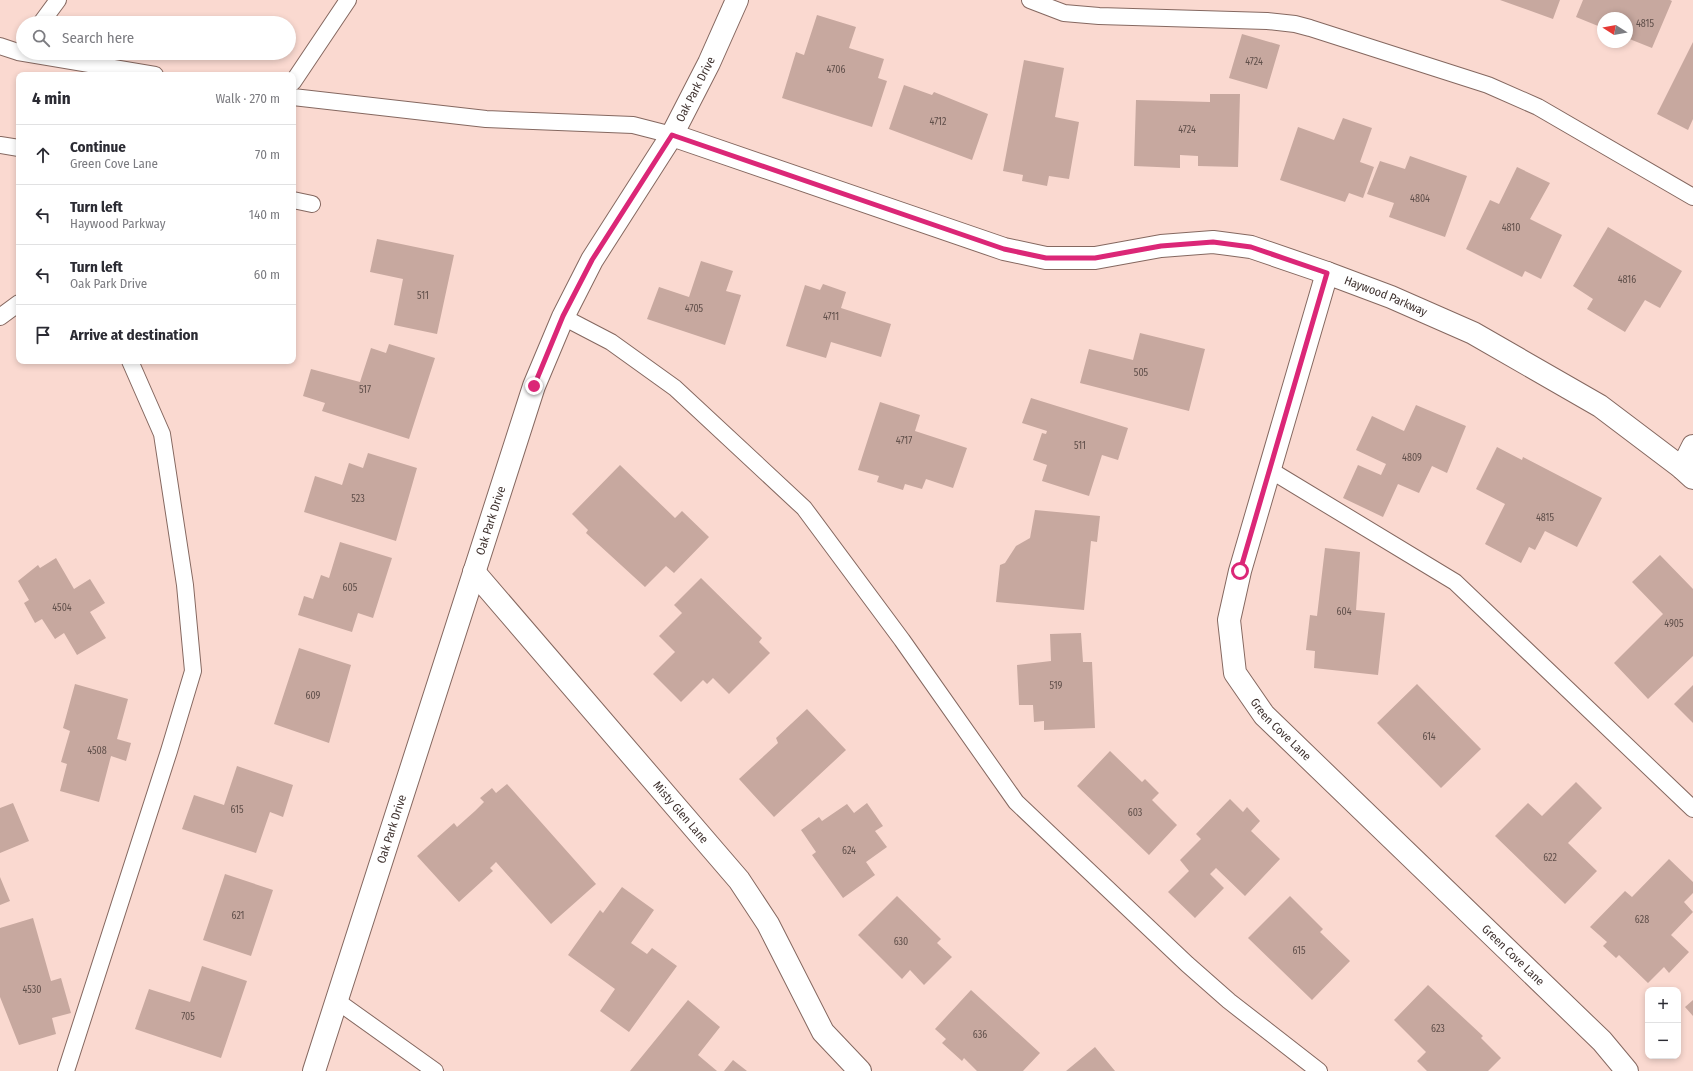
<!DOCTYPE html>
<html lang="en">
<head>
<meta charset="utf-8">
<style>
	body { margin:0; font-family:"Fira Sans Condensed",sans-serif; background:#f7f7f7; color:#2b2b33 }
	.controls { position:absolute; right:12px; bottom:12px; display:grid; overflow:hidden; border-radius:8px; box-shadow:0 2px 6px #0003 }
	.controls button { width:36px; height:36px; display:grid; place-items:center; padding:0; border:0; border-bottom:1px solid #e1e1e2; background:#fff; color:#2b2b33; font:20px sans-serif }
	.compass { position:absolute; left:1597px; top:12px; width:36px; height:36px; border-radius:50%; background:#fff; box-shadow:0 2px 6px #0003; rotate:281deg }
	.stop { position:absolute; width:12px; height:12px; margin:-9px; border:3px solid #db2777; border-radius:50%; background:#fff }
	.stop.end { background:#db2777; border-color:#fff; box-shadow:0 1px 4px #0008 }
	.list { margin:0; padding:0; list-style:none }
	h2 { display:flex; justify-content:space-between; align-items:center; height:52px; margin:0; padding:0 16px; font-size:17px }
	h2 small { font-size:13px; font-weight:400; color:#7c7c81 }
	.list li { display:grid; grid-template-columns:26px 1fr auto; gap:12px; align-items:center; box-sizing:border-box; height:60px; padding:0 16px; border-top:1px solid #e1e1e2 }
	.list b { display:block; font-size:15px; white-space:nowrap }
	.list p { margin:0; font-size:13px; white-space:nowrap; color:#7c7c81 }
	.list em { font-size:13px; font-style:normal; color:#7c7c81 }
	.icon { flex:none; width:22px; height:22px; fill:none; stroke:currentColor; stroke-width:2; stroke-linecap:round; stroke-linejoin:round }
	.map { position:relative; flex:none; width:1693px; height:1071px; overflow:hidden }
	.search { position:absolute; background:#fff; box-shadow:0 2px 6px #0003; left:16px; top:16px; width:280px; height:44px; display:flex; align-items:center; gap:10px; box-sizing:border-box; padding:0 14px; border-radius:22px; color:#7c7c81; font-size:15px }
	.panel { position:absolute; background:#fff; box-shadow:0 2px 6px #0003; left:16px; top:72px; width:280px; height:292px; border-radius:8px }
	.map>svg:first-child { display:block }
	.building { fill:#c7a89f }
	.lines { fill:none; stroke-linecap:round; stroke-linejoin:round }
	.lane-casing { stroke:#856860; stroke-width:18 }
	.street-casing { stroke:#856860; stroke-width:24 }
	.secondary-casing { stroke:#856860; stroke-width:24 }
	.lane { stroke:#fff; stroke-width:16 }
	.street { stroke:#fff; stroke-width:22 }
	.secondary { stroke:#fff; stroke-width:22 }
	.route { stroke:#db2777; stroke-width:5 }
	.labels { text-anchor:middle; stroke-width:3; stroke-linejoin:round; paint-order:stroke }
	.number-label { font-size:10px; fill:#61504b }
	.street-label { font-size:12px; fill:#3f322f; stroke:#fad9d0 }
</style>
</head>
<body>
<div class="map">
<svg width="1693" height="1071" viewBox="0 0 1693 1071">
	<rect width="100%" height="100%" fill="#fad9d0"/>
	<path class="building" d="M1500,0H1560L1553,19Z
		M1583,0H1670L1672,1L1652,48L1627,38V18H1603V28L1576,17Z
		M817,15L856,27L849,48L884,59L878,78L887,81L872,127L782,98L796,52L804,55Z
		M1242,34L1280,45L1267,89L1229,78Z
		M1693,42V119L1688,130L1657,114Z
		M1024,60L1064,68L1055,117L1079,122L1069,179L1049,176L1047,186L1022,181L1023,175L1003,171Z
		M904,85L932,95L934,92L988,114L972,160L889,129Z
		M1210,94H1240L1238,167L1198,166V156L1180,155V168L1134,166L1136,100L1210,102Z
		M1343,118L1372,128L1360,162L1374,167L1363,198L1349,193L1345,202L1280,180L1298,127L1334,140Z
		M1410,156L1467,176L1445,237L1389,217L1394,203L1367,194L1380,161L1405,169Z
		M1517,167L1550,183L1530,219L1562,235L1541,279L1525,271L1522,277L1466,249L1490,200L1499,204Z
		M1608,227L1682,271L1660,308L1645,300L1625,332L1587,309L1593,299L1573,286Z
		M377,239L454,255L437,334L394,325L403,279L370,272Z
		M701,261L733,271L726,291L741,295L725,345L647,319L659,287L689,297Z
		M823,284L846,292L841,308L891,324L881,357L831,342L826,358L786,346L805,285L820,290Z
		M1140,333L1205,349L1189,411L1080,383L1089,349L1133,360Z
		M389,344L435,358L409,439L322,411L325,403L303,396L311,369L360,382L371,348L386,353Z
		M1031,398L1128,428L1118,460L1102,455L1089,496L1042,481L1047,465L1033,460L1042,433L1046,434L1047,431L1022,423Z
		M880,402L920,415L915,431L967,448L953,488L926,479L922,489L905,484L903,490L877,482L879,476L858,470Z
		M1416,405L1466,426L1447,473L1432,466L1419,493L1398,484L1383,517L1343,498L1358,465L1381,475L1386,464L1356,450L1372,416L1404,431Z
		M1497,447L1522,460L1523,457L1602,498L1577,547L1545,531L1535,550L1529,547L1521,563L1485,544L1505,504L1476,489Z
		M368,453L417,468L396,541L304,512L315,476L342,485L349,463L363,468Z
		M620,465L675,518L682,511L709,537L674,573L666,566L645,587L586,533L588,530L572,514Z
		M1035,510L1100,516L1097,542L1091,541L1084,610L996,602L1000,565L1005,563L1016,546L1030,538Z
		M340,542L392,558L373,618L358,613L352,632L298,615L304,596L313,599L321,575L329,578Z
		M1325,548L1360,552L1356,610L1385,613L1378,675L1314,668L1315,651L1306,650L1310,615L1317,616Z
		M1660,555L1693,589V656L1648,699L1614,663L1663,614L1632,582Z
		M56,558L74,589L90,579L105,603L90,612L106,638L77,655L64,633L55,639L42,619L35,623L24,603L29,600L18,581L38,565L40,568Z
		M701,578L762,638L759,642L770,653L729,694L713,678L707,684L703,680L681,702L653,674L675,652L659,636L682,613L674,605Z
		M1081,633L1083,662H1092L1095,728L1044,730V721L1034,722L1033,705H1019L1017,665L1051,661L1050,634Z
		M299,648L351,665L329,743L274,724Z
		M75,684L128,699L117,739L131,743L126,761L111,756L99,802L60,791L67,764L61,762L70,731L63,728Z
		M1417,684L1481,749L1441,788L1377,723Z
		M1693,685V723L1674,704Z
		M807,709L846,750L774,817L739,779L778,743L776,738Z
		M1110,751L1142,782L1145,779L1159,793L1152,800L1177,825L1149,855L1077,786Z
		M237,766L293,785L283,817L270,812L256,853L182,829L194,795L224,805Z
		M1576,782L1602,808L1568,843L1597,871L1565,904L1495,836L1528,803L1542,816Z
		M507,784L596,884L551,924L496,862L490,868L493,871L459,902L417,856L454,823L457,827L475,811L484,802L480,798L492,788L496,793Z
		M1230,799L1243,812L1247,807L1260,821L1251,831L1280,859L1245,896L1216,868L1210,874L1224,888L1195,918L1168,892L1189,871L1180,860L1201,839L1196,834Z
		M13,803L29,841L0,853V808Z
		M867,803L883,826L875,831L887,847L866,862L875,875L843,898L812,855L816,852L801,830L819,817L822,821L847,804L854,813Z
		M1669,859L1693,882V893L1684,902L1693,912L1671,935L1689,952L1669,973L1664,967L1648,983L1619,955L1616,958L1603,946L1607,942L1590,927L1625,891L1632,897Z
		M225,874L273,890L251,956L203,940Z
		M0,877L10,901L0,905Z
		M622,887L654,910L631,943L647,954L652,948L677,966L629,1032L600,1011L615,989L568,955L600,910L603,913Z
		M897,896L941,939L937,943L952,957L924,985L910,970L902,979L858,935Z
		M1290,896L1323,929L1320,932L1350,961L1312,1000L1248,938Z
		M33,918L51,981L61,978L71,1013L52,1018L56,1034L19,1045L0,997V928Z
		M202,966L247,981L221,1058L135,1029L149,989L190,1002Z
		M1428,985L1483,1036L1481,1038L1501,1058L1488,1071H1427L1417,1061L1426,1052L1394,1020Z
		M971,990L1040,1053L1023,1071H977L964,1058L962,1061L942,1043L946,1039L935,1029Z
		M688,1000L720,1027L698,1055L717,1071H630Z
		M1693,1000V1016L1685,1007Z
		M1095,1047L1115,1071H1066Z
		M733,1060L747,1071H724Z"/>
	<g class="lines">
		<defs>
			<path id="lane" d="M1030,0L1064,13L1099,16L1267,21L1295,24L1310,28L1488,85L1538,107L1693,197
				M41,23L58,0
				M0,46L18,52L155,75
				M293,82L348,0
				M293,97L486,119L633,125L672,135
				M0,145L19,148
				M293,200L312,204
				M0,317L19,303
				M563,317L611,342L675,388L804,508L902,640L1016,802L1187,964L1229,1001L1319,1071
				M1270,470L1455,582L1693,809
				M337,1001L435,1071
				M66,1071L169,751L193,671L185,585L162,434L130,361"/>
			<g id="street">
				<path id="s1" d="M672,135L1004,249L1046,258H1095L1161,246L1213,242L1251,247L1327,273L1391,297L1473,333L1600,406L1682,468L1693,478"/>
				<path id="s2" d="M1327,273L1240,571L1229,620L1235,673L1264,715L1602,1041L1627,1071"/>
				<path d="M1682,468L1693,446"/>
				<path id="s3" d="M474,572L739,880L768,924L823,1032L860,1071"/>
			</g>
			<g id="secondary">
				<path id="s4" d="M314,1071L534,386L563,317L592,260L672,135L709,63L737,0"/>
			</g>
		</defs>
		<use href="#lane" class="lane-casing"/>
		<use href="#street" class="street-casing"/>
		<use href="#secondary" class="secondary-casing"/>
		<use href="#lane" class="lane"/>
		<use href="#street" class="street"/>
		<use href="#secondary" class="secondary"/>
	</g>
	<g class="lines">
		<path class="route" d="M534,386L563,316L592,260L672,135L1004,249L1046,258H1095L1161,246L1213,242L1251,247L1327,273L1240,571"/>
	</g>
	<g class="labels">
		<g class="number-label">
			<text x="1645" y="27">4815</text>
			<text x="1254" y="65">4724</text>
			<text x="836" y="73">4706</text>
			<text x="938" y="125">4712</text>
			<text x="1187" y="133">4724</text>
			<text x="1420" y="202">4804</text>
			<text x="1511" y="231">4810</text>
			<text x="1627" y="283">4816</text>
			<text x="423" y="299">511</text>
			<text x="694" y="312">4705</text>
			<text x="831" y="320">4711</text>
			<text x="1141" y="376">505</text>
			<text x="365" y="393">517</text>
			<text x="904" y="444">4717</text>
			<text x="1080" y="449">511</text>
			<text x="1412" y="461">4809</text>
			<text x="358" y="502">523</text>
			<text x="1545" y="521">4815</text>
			<text x="350" y="591">605</text>
			<text x="62" y="611">4504</text>
			<text x="1344" y="615">604</text>
			<text x="1674" y="627">4905</text>
			<text x="1056" y="689">519</text>
			<text x="313" y="699">609</text>
			<text x="1429" y="740">614</text>
			<text x="97" y="754">4508</text>
			<text x="237" y="813">615</text>
			<text x="1135" y="816">603</text>
			<text x="849" y="854">624</text>
			<text x="1550" y="861">622</text>
			<text x="238" y="919">621</text>
			<text x="1642" y="923">628</text>
			<text x="901" y="945">630</text>
			<text x="1299" y="954">615</text>
			<text x="32" y="993">4530</text>
			<text x="188" y="1020">705</text>
			<text x="1438" y="1032">623</text>
			<text x="980" y="1038">636</text>
		</g>
		<g class="street-label">
			<text dy="4" stroke="none"><textPath href="#s4" startOffset="1058">Oak Park Drive</textPath></text>
			<text dy="4" stroke="none"><textPath href="#s1" startOffset="744">Haywood Parkway</textPath></text>
			<text dy="4" stroke="none"><textPath href="#s4" startOffset="578">Oak Park Drive</textPath></text>
			<text dy="4" stroke="none"><textPath href="#s2" startOffset="487">Green Cove Lane</textPath></text>
			<text dy="4" stroke="none"><textPath href="#s3" startOffset="317">Misty Glen Lane</textPath></text>
			<text dy="4" stroke="none"><textPath href="#s4" startOffset="254">Oak Park Drive</textPath></text>
			<text dy="4" stroke="none"><textPath href="#s2" startOffset="811">Green Cove Lane</textPath></text>
		</g>
	</g>
</svg>
<div class="controls">
<button>+</button>
<button>−</button>
</div>
<svg class="compass" viewBox="-18 -18 36 36"><path d="M0-13l5 13h-10z" fill="#e53935"/><path d="M0 13l5-13h-10z" fill="#7c7c81"/></svg>
<div class="stop" style="left:1240px;top:571px"></div>
<div class="stop end" style="left:534px;top:386px"></div>
<div class="search"><svg class="icon" aria-label="search" viewBox="0 0 24 24"><circle cx="10" cy="10" r="6"/><path d="M15 15l6 6"/></svg>Search here</div>
<section class="panel">
<h2>4 min<small>Walk · 270 m</small></h2>
<ul class="list">
<li><svg class="icon" aria-label="ahead" viewBox="0 0 24 24"><path d="M12 20V5M6 11l6-6 6 6"/></svg><div><b>Continue</b><p>Green Cove Lane</p></div><em>70 m</em></li>
<li><svg class="icon" aria-label="left" viewBox="0 0 24 24"><path d="M17 20v-9H6M10 6l-5 5 5 5"/></svg><div><b>Turn left</b><p>Haywood Parkway</p></div><em>140 m</em></li>
<li><svg class="icon" aria-label="left" viewBox="0 0 24 24"><path d="M17 20v-9H6M10 6l-5 5 5 5"/></svg><div><b>Turn left</b><p>Oak Park Drive</p></div><em>60 m</em></li>
<li><svg class="icon" aria-label="arrive" viewBox="0 0 24 24"><path d="M6 21V4h12l-3 4 3 4H6"/></svg><div><b>Arrive at destination</b></div></li>
</ul>
</section>
</div>
</body>
</html>
